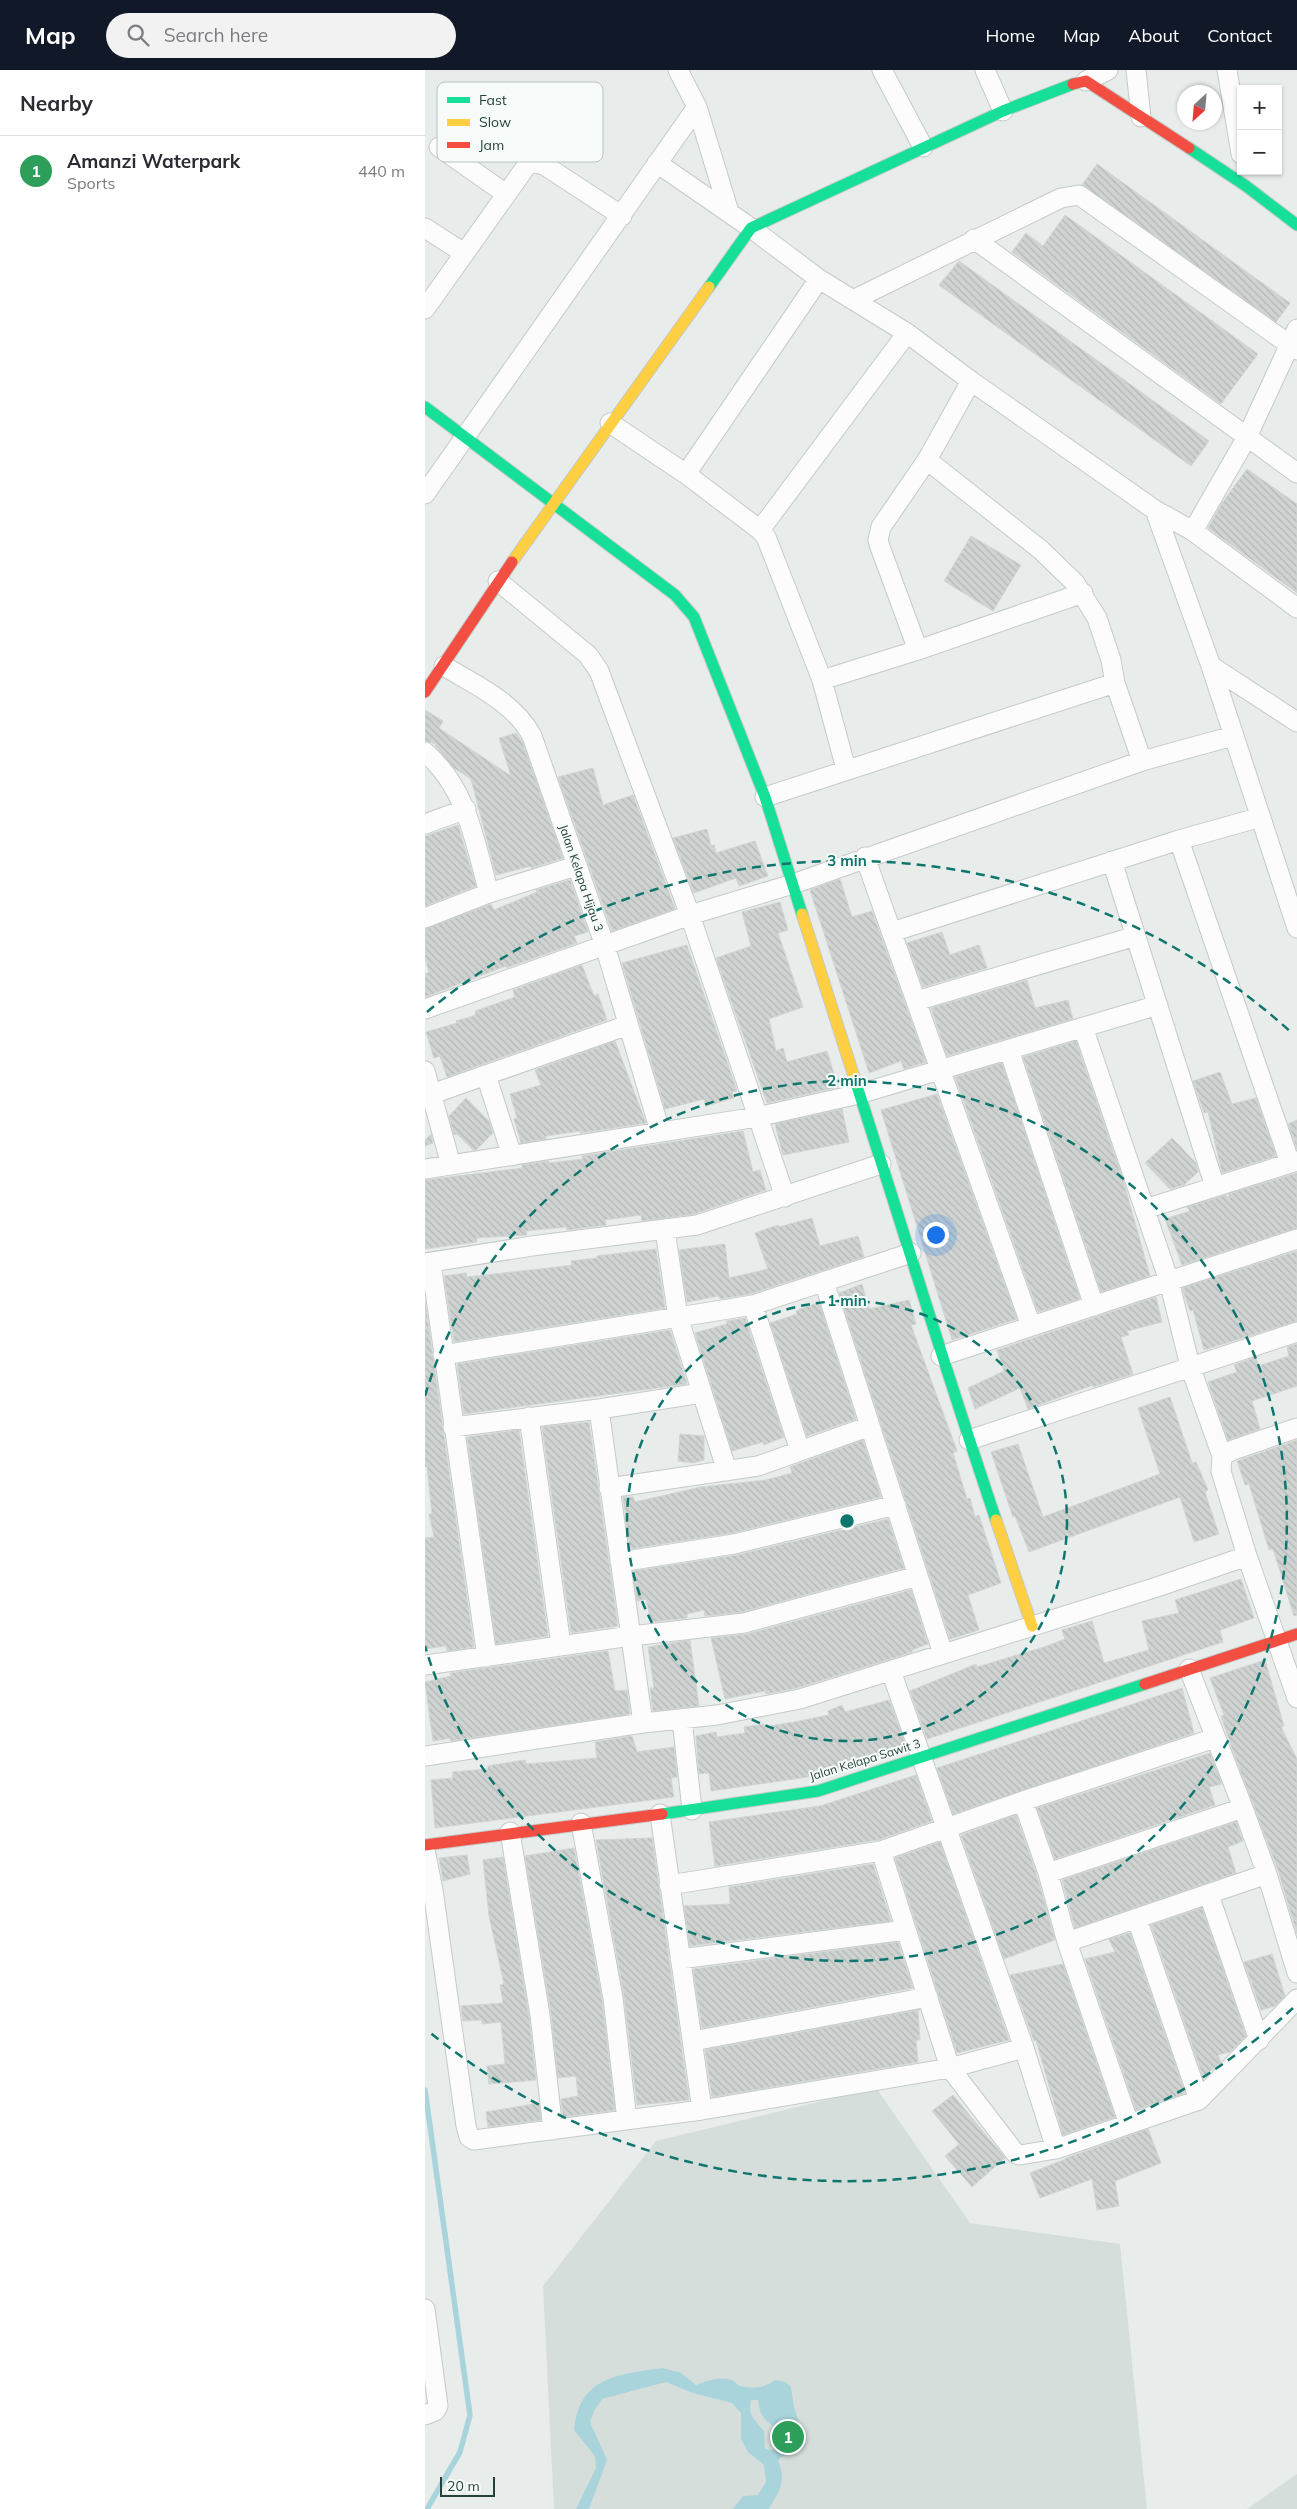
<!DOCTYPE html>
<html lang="en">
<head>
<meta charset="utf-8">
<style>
	body { margin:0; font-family:Mulish,sans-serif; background:#f2f2f3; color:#2b2b33 }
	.controls { position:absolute; right:15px; top:15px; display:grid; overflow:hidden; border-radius:0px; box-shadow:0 1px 4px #0004 }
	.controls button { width:45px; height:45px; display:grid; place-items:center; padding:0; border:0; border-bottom:1px solid #e1e1e2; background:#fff; color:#2b2b33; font:25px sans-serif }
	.compass { position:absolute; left:752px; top:15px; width:45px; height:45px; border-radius:50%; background:#fff; box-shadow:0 1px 4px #0004; rotate:206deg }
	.scale { position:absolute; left:15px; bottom:12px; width:55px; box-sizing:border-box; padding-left:5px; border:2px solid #24423a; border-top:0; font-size:14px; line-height:18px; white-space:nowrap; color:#24423a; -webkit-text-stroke:4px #f7fbf9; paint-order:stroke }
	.you { position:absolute; left:510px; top:1164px; width:18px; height:18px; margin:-12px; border:4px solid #fff; border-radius:50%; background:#1a73e8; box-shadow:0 0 0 8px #1a73e833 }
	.badge { display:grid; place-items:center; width:32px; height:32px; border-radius:50%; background:#111827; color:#fff; font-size:16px; font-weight:700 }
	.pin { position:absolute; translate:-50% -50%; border:2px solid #fff; box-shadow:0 1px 5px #0006 }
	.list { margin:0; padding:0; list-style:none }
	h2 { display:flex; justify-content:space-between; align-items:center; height:65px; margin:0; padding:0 20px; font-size:21px }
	h2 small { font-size:16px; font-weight:400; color:#7c7c81 }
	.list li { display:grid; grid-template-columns:32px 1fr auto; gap:15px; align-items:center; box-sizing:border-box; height:70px; padding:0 20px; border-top:1px solid #e1e1e2 }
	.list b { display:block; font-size:19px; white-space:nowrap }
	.list p { margin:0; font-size:16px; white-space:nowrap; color:#7c7c81 }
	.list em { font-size:16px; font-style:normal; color:#7c7c81 }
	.icon { flex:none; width:28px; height:28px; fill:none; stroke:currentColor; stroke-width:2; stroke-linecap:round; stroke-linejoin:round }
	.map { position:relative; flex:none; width:872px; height:2439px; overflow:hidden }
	header { display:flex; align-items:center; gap:30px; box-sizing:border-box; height:70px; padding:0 25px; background:#111827; color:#fff }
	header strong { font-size:24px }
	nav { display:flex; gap:28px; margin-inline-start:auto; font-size:18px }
	.search { width:350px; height:45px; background:#f2f2f3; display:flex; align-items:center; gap:12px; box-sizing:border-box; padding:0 18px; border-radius:28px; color:#7c7c81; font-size:19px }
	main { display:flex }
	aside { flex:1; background:#fff }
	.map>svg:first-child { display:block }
	.built { fill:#d6dedb }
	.water { fill:#a9d4db; fill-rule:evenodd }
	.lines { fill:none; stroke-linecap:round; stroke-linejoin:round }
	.stream { stroke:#a9d4db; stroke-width:5.5 }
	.building { fill:url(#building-back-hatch); stroke:#d1d6d4 }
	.street-casing { stroke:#c5cac8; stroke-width:21 }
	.fast-casing { stroke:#c3cbc8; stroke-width:13 }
	.slow-casing { stroke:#c3cbc8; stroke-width:13 }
	.jam-casing { stroke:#c3cbc8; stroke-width:13 }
	.street { stroke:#fcfcfc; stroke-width:19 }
	.fast { stroke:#16e098; stroke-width:11 }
	.slow { stroke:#ffcf43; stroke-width:11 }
	.jam { stroke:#f24e42; stroke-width:11 }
	.ring { fill:none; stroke:#0f766e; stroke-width:2.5; stroke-dasharray:9 6 }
	.labels { text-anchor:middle; stroke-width:4; stroke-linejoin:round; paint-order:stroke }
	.street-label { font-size:12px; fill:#24423a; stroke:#f7fbf9 }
	.key { fill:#f7fbf9; stroke:#b8c4c0; stroke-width:1 }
	.key-label { font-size:14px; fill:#24423a }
	.centre { fill:#0f766e; stroke:#f7fbf9; stroke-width:2.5 }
	.ring-label { font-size:15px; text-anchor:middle; font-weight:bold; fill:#0f766e; stroke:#f7fbf9; stroke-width:4; stroke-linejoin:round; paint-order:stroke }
</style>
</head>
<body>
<header>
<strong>Map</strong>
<div class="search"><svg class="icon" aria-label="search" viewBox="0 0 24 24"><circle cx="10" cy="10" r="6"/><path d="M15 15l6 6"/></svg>Search here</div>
<nav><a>Home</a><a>Map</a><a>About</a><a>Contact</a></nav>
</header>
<main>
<aside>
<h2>Nearby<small></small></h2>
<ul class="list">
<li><span class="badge" style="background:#2e9e5b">1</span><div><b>Amanzi Waterpark</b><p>Sports</p></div><em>440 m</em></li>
</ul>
</aside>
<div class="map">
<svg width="872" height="2439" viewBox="0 0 872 2439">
	<defs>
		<pattern id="building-back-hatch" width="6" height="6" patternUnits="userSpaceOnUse" patternTransform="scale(1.25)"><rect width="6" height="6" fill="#cfd4d2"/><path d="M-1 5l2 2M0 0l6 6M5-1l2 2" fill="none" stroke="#b2b7b5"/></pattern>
	</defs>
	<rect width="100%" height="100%" fill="#e8edeb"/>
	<path class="built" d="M451,2018L545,2153L695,2174L722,2439H129L118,2216L231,2071Z
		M872,2404V2439H822Z"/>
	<path class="water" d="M237,2298L256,2303L271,2315C282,2311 294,2306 306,2310C310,2311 312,2315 316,2316C328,2319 340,2318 350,2310L361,2312L366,2317L369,2337L380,2372L379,2378L356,2387L353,2391C362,2412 354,2421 344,2439H308L318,2426L333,2425L341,2412L339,2395L323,2382L316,2369V2343L307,2333L268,2323L241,2312L177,2329L169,2341L165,2352L182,2390L164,2439H151L171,2398L170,2386L149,2360C155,2306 192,2305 237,2298ZM326,2330H333C334,2344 340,2352 352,2358L348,2366L349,2370L354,2372L349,2380L340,2379L339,2361C330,2350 322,2345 326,2330Z"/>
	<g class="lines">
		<path class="stream" d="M0,2020L45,2345L35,2382L2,2439"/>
	</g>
	<path class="building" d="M672,94L865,233L851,252L657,115Z
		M640,145L833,284L796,334L587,182L601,163L618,176Z
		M534,191L784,371L766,396L514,215Z
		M822,399L872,434V523L783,458L797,433Z
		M546,466L596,495L568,541L519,511Z
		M0,640L18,651L14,658L86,706L74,668L91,663L97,671L138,788L106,798V796L71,805L46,709L29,698L10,676L11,674L0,671Z
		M168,698L178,735L208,725L250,839L187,861L133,707Z
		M33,755L51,816L0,836V766Z
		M282,759L286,776L289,775L291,783L330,771L343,806L314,816L311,808L269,823L248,768Z
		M415,809L427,847L447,841L501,992L479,999L476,991L444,1003L385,820Z
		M145,810L163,862L149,866L152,873L81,898V896L0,927V904L4,902L0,888V859L66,834L69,840L112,822L111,820Z
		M355,832L363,860L353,863L378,937L344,949L351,981L358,978L362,992L402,981L413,1017L342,1033L291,888L326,876L317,842Z
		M517,862L525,885L554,875L562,898L498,917L482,873Z
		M262,875L312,1021L307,1022L309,1028L281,1036L279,1029L240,1039L197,893Z
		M157,895L169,926L173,924L182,950L22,1007L15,986L9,988L1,962L32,953L31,951L51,945L50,941L90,927L88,920Z
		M602,910L610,938L643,930L648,949L522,986L506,938Z
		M190,971L221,1053L155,1063V1061L121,1066V1069L96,1073L89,1049L92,1048L85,1024L116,1015L110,1000Z
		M651,971L699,1113L725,1206L676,1222L598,987Z
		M577,993L655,1229L613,1242L530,1007Z
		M795,1002L807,1034L831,1028L851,1086L797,1103L783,1042L779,1043L768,1011Z
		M512,1024L592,1249L527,1270L456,1040Z
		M41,1028L64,1051L68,1063L51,1080H48L32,1064L29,1065L24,1046Z
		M417,1039L424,1072L358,1085L350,1054Z
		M872,1050V1079L863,1054Z
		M318,1061L328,1102L335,1100L341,1120L269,1144L217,1151L216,1145L180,1150L181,1155L142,1160L141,1157L101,1161L102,1165L51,1168L52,1172L0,1179V1110L97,1098V1095L124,1091V1093L158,1089L157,1086Z
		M6,1064L8,1073L0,1076V1070Z
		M747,1068L771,1093L773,1102L759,1115L745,1119L720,1093Z
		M872,1103V1158L757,1195L740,1149L765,1141L762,1137L801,1125L805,1129L803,1124Z
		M387,1148L395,1176L433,1166L439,1187L325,1224L295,1229L294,1226L262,1232L254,1180L300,1174L304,1208L343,1199L330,1163L353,1155L354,1157Z
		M231,1179L240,1238L29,1272L19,1206L41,1203L42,1207L132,1197L147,1195L146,1191L172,1188V1186Z
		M872,1181V1251L779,1280L768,1240L765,1241L757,1218Z
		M437,1214L444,1239L484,1230L491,1254L486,1255L532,1381L528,1383L542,1429L545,1428L550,1447L554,1445L576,1513L543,1525L554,1560L525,1569L414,1223Z
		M731,1227L737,1252L702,1261L704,1265L696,1267L708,1304L668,1317V1315L603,1339L595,1318L550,1339L543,1318L579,1301L572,1280Z
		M0,1231L49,1577L22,1581L21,1576L0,1579V1468L9,1467L4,1444H7L2,1396L0,1397Z
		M394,1232L431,1349L382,1366L345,1253L372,1244L371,1241Z
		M320,1248L359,1367L339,1375L338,1372L307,1381L270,1263L302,1254L301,1251Z
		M245,1260L262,1314L39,1344L32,1294Z
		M872,1274V1316L827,1331L835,1359L803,1370L783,1312L812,1302L809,1295L831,1287L833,1296L864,1286L862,1277Z
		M745,1327L767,1393L771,1392L783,1420L780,1422L794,1464L769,1472L755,1427L604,1482L590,1446L588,1447L566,1382L593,1374L618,1447L735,1404L713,1338Z
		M164,1352L193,1556L146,1563L117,1357Z
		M94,1360L123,1566L71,1574L42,1367Z
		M255,1364L279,1366V1390L268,1393L253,1391Z
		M438,1370L456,1427L307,1463L205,1479L198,1427H208L210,1432L276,1417L341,1410L367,1403L365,1397Z
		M872,1370V1545L869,1546L848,1479L844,1480L824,1414L820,1415L812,1391Z
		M463,1449L479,1498L317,1542L280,1546L279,1540L262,1544V1548L226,1552L221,1529L212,1531L208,1501L312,1485Z
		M816,1509L829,1548L795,1560L798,1572L502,1669L485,1621L551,1594L552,1597L619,1577L640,1569L637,1560L667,1551L679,1593L724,1580L717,1551L754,1543L750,1530Z
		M486,1520L503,1574L487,1580V1582L372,1618L341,1624L340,1621L300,1629L286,1568L322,1564Z
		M265,1570L274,1636L228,1641L225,1618H229L223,1577Z
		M183,1581L190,1621L202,1620L205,1644L26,1671L25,1668L8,1671L0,1612L26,1606L25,1603Z
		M840,1590L859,1656L856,1657L872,1689V1864L853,1800L806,1676L796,1646L799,1645L785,1608Z
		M757,1618L769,1663L528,1744L512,1698Z
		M464,1630L481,1676L390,1706L286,1721L284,1703L274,1704L271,1666L291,1662L292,1667L320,1663L319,1657L339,1654V1657L369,1652L404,1645L403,1641L417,1635L420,1642Z
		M207,1666L212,1682L249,1677L252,1707L246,1708L249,1727L10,1758L6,1710L28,1708L27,1702L63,1699V1696L87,1692L100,1690L101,1694L172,1688L170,1672Z
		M785,1683L797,1714L784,1717L790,1735L630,1789L612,1738Z
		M491,1705L507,1751L453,1770L290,1796L284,1752L395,1736Z
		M591,1745L612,1806L630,1870L579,1889L536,1765Z
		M811,1752L818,1771L803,1777L811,1803L650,1858L637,1810Z
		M227,1768L264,2030L212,2035L199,1926L171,1770Z
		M515,1772L584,1970L532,1983L470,1788Z
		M149,1778L177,1930L190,2040L138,2047L136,2029L153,2026L151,2006L133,2008L126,1943L100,1786Z
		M42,1785L45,1804L18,1811L14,1788Z
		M78,1787L104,1947L111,2010L64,2014L62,1996L80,1994L76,1952L57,1954V1950L38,1951L36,1936L78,1933L75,1915L79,1914L64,1846L58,1790Z
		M448,1794L466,1851L265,1876L259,1836L305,1834L304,1817Z
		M777,1838L821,1966L805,1982L793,1985L796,1992L778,2007L726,1855Z
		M705,1863L760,2023L711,2040L660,1889L690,1882L684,1869Z
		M473,1872L488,1918L277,1958L268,1899Z
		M847,1884L860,1926L850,1936L836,1940L819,1892Z
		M638,1894L690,2047L638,2065L611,1970L609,1971L585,1905Z
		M493,1940L495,1970H491L493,1992L287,2027L280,1980Z
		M528,2025L580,2088L547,2117L520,2086L534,2074L507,2041Z
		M114,2033L116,2050L63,2057L61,2042Z
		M723,2059L736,2093L690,2111L694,2136L672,2140L667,2109L615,2128L605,2103L641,2089V2088Z"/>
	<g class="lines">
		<defs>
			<path id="street" d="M253,0L272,37L304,142
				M457,0L498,77
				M560,0L578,41
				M711,0L716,47
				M802,0L816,84
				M661,11L683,0
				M14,77L81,124
				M232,93L326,158L394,209L482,263L546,311L730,440L768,461L872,538
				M0,158L39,183
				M549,169L872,403
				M428,230L636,128L654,125L872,280
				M0,239L100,98L106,92L119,95L197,146
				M185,353L261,404L335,460L341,467L397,610L421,699
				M261,404L394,209
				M0,424L272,37
				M730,440L786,596L872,858
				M335,460L482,263
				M768,461L822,367L872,259
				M73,511L163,585L174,601L265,845L360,1127
				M493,580L455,477L453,470L456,457L502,390L546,311
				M19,596C50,615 89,632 107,666L180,876L235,1061
				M786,596L872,652
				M397,610L493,580L658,523
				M690,613L717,691
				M0,682C43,720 49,770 64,823
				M340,727L690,613L686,590L672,548L650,513L616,480L502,390
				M0,754L41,739
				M754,770L865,1093
				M440,787L606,1256
				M687,791L790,1117
				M0,848L64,823L151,796
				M467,862L754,770L836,747
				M491,931L711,866
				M0,939L265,845L368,814L717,691L808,666
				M658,957L744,1211L765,1296L797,1386L796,1401L822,1486L872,1628
				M584,980L669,1236
				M0,1001L26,1095
				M61,1005L87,1086
				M7,1024L203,955
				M0,1099L332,1047L434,1024L733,935
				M720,1139L872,1091
				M240,1160L253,1247L302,1401
				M0,1193L107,1176L272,1155L456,1094
				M6,1193L62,1587
				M399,1212L518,1584
				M328,1235L375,1381
				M18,1285L328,1235L486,1183
				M516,1286L872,1169
				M174,1339L218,1653
				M104,1347L136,1575
				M28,1357L174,1339L277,1323
				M544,1370L872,1262
				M797,1386L808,1380L872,1358
				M184,1418L333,1396L445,1356
				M195,1492L309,1474L471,1435
				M0,1595L206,1566L319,1553L493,1506
				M764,1599L818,1738L842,1804L872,1903
				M466,1601L599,1978L631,2079
				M257,1649L267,1740
				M0,1686L218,1653L292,1645L375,1629L732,1517L822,1486
				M598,1731L623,1803L642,1872L704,2054
				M235,1744L277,2040
				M156,1753L188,1928L202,2050
				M85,1762L115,1945L128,2060
				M0,1780L8,1820L41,2056L44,2067L49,2070L277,2040L525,1998L599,1978
				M456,1781L525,1998L591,2084L595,2085L631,2079L774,2030L872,1929
				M623,1803L818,1738
				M244,1815L456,1781L598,1731L790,1668
				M784,1825L834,1970
				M712,1849L774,2030
				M642,1872L842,1804
				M255,1889L481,1860
				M268,1971L503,1927
				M0,2239L13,2336L10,2341L0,2345"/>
			<path id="fast" d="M764,78L821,116L872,155
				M284,217L326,158L578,41L648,14
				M0,337L250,525L269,547L340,727L377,844
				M431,1013C478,1159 522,1305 571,1450
				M237,1744L393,1721L720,1614"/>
			<path id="slow" d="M87,492L284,217
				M377,844L431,1013
				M571,1450L607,1556"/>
			<path id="jam" d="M648,14L661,11L764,78
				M0,622L87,492
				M720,1614L872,1564
				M0,1775L237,1744"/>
		</defs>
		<use href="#street" class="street-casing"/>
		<use href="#fast" class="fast-casing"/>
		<use href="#slow" class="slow-casing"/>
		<use href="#jam" class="jam-casing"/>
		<use href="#street" class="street"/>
		<use href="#fast" class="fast"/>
		<use href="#slow" class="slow"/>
		<use href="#jam" class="jam"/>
	</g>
	<g class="ring">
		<circle cx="422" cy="1451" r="220"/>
		<path d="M0 1326A440 440 0 1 1 0 1576"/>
		<path d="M868 1938A660 660 0 0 1 2 1960M2 942A660 660 0 0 1 868 964"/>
	</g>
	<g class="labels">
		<g class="street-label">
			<text transform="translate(156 808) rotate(71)" y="4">Jalan Kelapa Hijau 3</text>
			<text transform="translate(440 1690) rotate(-17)" y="4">Jalan Kelapa Sawit 3</text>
		</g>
	</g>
	<rect x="12" y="12" width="166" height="80" rx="8" class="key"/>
	<rect x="22" y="27" width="23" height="6" fill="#16e098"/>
	<rect x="22" y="49" width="23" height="7" fill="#ffcf43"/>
	<rect x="22" y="72" width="23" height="6" fill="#f24e42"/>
	<g class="key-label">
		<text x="54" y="35">Fast</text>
		<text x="54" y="57">Slow</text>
		<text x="54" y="80">Jam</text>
	</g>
	<circle cx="422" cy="1451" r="8" class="centre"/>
	<g class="ring-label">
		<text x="422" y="796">3 min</text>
		<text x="422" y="1016">2 min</text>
		<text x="422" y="1236">1 min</text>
	</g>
</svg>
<div class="controls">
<button>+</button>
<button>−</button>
</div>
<svg class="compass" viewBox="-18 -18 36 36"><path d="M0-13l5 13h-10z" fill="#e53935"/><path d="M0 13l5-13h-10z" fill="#7c7c81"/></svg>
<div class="scale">20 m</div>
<div class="you"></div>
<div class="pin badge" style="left:363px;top:2367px;background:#2e9e5b">1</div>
</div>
</main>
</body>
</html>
